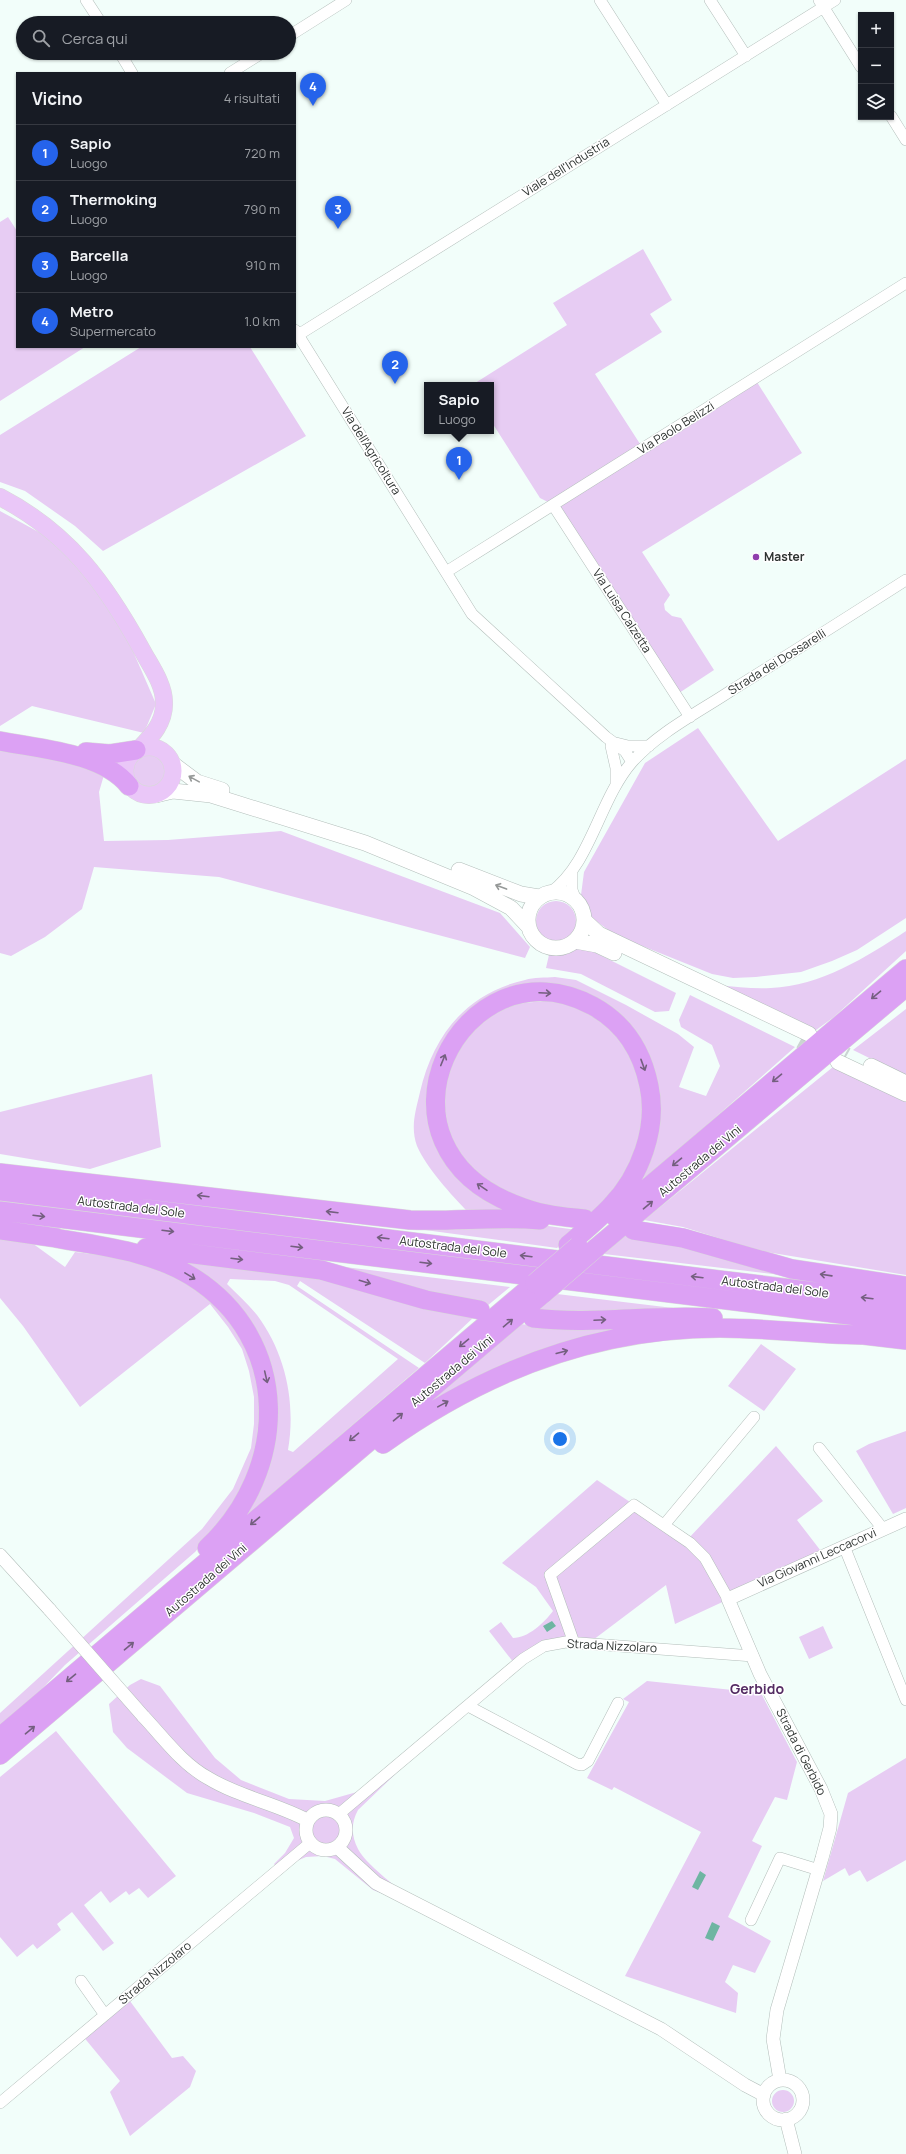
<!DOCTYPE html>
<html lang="it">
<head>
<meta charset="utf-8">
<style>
	body { margin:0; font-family:Manrope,sans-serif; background:#242831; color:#f1f3f6 }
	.controls { position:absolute; right:12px; top:12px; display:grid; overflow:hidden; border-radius:0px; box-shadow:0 1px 3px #0004 }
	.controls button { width:36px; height:36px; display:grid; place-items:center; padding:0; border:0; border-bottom:1px solid #363941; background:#171b24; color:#f1f3f6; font:20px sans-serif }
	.you { position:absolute; left:560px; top:1439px; width:14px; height:14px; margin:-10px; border:3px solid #fff; border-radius:50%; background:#1a73e8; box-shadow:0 0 0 6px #1a73e833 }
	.badge { display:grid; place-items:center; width:26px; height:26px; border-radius:50%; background:#2563eb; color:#fff; font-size:13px; font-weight:700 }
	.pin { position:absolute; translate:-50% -33px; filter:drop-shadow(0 1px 2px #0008) }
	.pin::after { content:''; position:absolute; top:21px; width:14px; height:12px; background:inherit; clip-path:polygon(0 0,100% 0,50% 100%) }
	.popup { position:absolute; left:424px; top:382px; width:70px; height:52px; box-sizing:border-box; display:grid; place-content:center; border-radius:0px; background:#171b24; filter:drop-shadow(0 1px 3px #0005); font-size:13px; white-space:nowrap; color:#9ea1a6 }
	.popup b { font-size:15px; color:#f1f3f6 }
	.popup::after { content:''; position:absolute; left:50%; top:100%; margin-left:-8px; border:8px solid transparent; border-top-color:#171b24 }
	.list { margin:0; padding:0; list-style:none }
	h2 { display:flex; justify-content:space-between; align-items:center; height:52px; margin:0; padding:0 16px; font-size:17px }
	h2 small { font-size:13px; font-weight:400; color:#9ea1a6 }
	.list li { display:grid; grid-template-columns:26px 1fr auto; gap:12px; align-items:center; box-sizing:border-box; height:56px; padding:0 16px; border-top:1px solid #363941 }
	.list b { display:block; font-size:15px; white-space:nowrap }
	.list p { margin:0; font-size:13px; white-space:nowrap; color:#9ea1a6 }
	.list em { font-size:13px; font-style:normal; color:#9ea1a6 }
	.icon { flex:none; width:22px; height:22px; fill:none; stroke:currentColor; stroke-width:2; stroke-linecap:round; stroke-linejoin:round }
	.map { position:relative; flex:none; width:906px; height:2154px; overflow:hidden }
	.search { position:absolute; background:#171b24; box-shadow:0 1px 3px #0004; left:16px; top:16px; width:280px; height:44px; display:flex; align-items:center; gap:10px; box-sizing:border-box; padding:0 14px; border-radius:22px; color:#9ea1a6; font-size:15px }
	.panel { position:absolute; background:#171b24; box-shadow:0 1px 3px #0004; left:16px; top:72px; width:280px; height:276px; border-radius:0px }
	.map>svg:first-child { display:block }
	.green { fill:#e7ccf3; fill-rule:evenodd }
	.water { fill:#6eb5a2 }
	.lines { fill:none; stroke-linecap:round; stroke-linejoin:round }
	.secondary-tunnel { stroke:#cbd5d2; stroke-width:15; stroke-dasharray:15 8; stroke-linecap:butt }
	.minor-casing { stroke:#b3beba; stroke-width:12 }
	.tertiary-casing { stroke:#b3beba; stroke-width:14 }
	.secondary-casing { stroke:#b3beba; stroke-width:16 }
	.primary-casing { stroke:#d9dada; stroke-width:18 }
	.motorway-casing { stroke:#d9dada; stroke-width:20 }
	.minor { stroke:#fff; stroke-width:11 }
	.tertiary { stroke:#fff; stroke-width:13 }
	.secondary { stroke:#fff; stroke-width:15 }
	.primary { stroke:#eac7f8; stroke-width:17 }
	.motorway { stroke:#dca1f4; stroke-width:19 }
	.tertiary-bridge-casing { stroke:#b3beba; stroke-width:14; stroke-linecap:butt }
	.motorway-bridge-casing { stroke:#d9dada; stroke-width:20; stroke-linecap:butt }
	.tertiary-bridge { stroke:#fff; stroke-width:13 }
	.motorway-bridge { stroke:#dca1f4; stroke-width:19 }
	.oneway { stroke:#969998 }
	.oneway2 { stroke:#745f7f }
	.poi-dot { fill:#8f3ead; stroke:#fff; stroke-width:1.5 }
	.labels { text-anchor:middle; stroke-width:3; stroke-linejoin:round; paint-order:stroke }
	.street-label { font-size:12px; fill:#2e3331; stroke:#fff }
	.poi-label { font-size:12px; font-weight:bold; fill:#2e3331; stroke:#fff; text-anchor:start }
	.quarter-label { font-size:14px; font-weight:bold; fill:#542c63; stroke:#fff }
</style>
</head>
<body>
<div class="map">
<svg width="906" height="2154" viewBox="0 0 906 2154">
	<rect width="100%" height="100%" fill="#f2fefa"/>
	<path class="green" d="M8,217L17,231V347H85L0,401V222Z
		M643,249L672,300L650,314L662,332L595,374L642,447L755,379L802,453L642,552L670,595L664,604L665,610L672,616L681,618L714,670L676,695L554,505L540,498L491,421V385H472L567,325L553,303Z
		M141,347H250L306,436L103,551L75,526L25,491L0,482V435Z
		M0,511L46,536L88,578L129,642L156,704L144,733L32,706L0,726Z
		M698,728L778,841L906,759V918L857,950L832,961L801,972L756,977L733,978L712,974L615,935L592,918L581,895L584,872L645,763Z
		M0,749L79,765L104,775L99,792L104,841L168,840L281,831L500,913L530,947L525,958L219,877L94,867L82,909L45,937L11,956L0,953Z
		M132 770a18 18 0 1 1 36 0a18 18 0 1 1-36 0Z
		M536 921a20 20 0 1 1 40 0a20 20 0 1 1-40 0Z
		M906,931V951L834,1017L812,1033L719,985C736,987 754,989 771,988C820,986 867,957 906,931Z
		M562,949H588L676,993L669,1011L655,1012L581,974L546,968L549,955Z
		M555,977L576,980L626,1005L678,1034L694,1047L679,1087L706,1096L720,1066L712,1045L681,1027L679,1020L690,995L795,1047L649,1176L644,1177L641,1175L652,1136L627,1025L537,989L452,1035L437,1132L513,1210L469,1213C452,1196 426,1167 417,1146C410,1127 416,1110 420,1092C433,1036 466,993 525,980C534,977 545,978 555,977Z
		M562,999L617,1029L640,1068L646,1125L624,1180L590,1216L554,1212L480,1181L451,1148L442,1088L463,1037L506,1005Z
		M906,1009V1076L853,1050Z
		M833,1067L906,1098V1275L760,1251L683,1227L644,1220Z
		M152,1074L161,1147L90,1169L0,1154V1112Z
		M541,1225L577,1230L557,1248L425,1230Z
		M628,1233L666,1240L790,1276L604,1254Z
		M0,1239L32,1243L65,1267L75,1252L118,1257L162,1268L194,1284L240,1329L265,1404L249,1481L209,1537L195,1552L65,1665L33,1698L0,1726V1713L202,1529L233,1489L251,1448L254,1424V1397L249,1371L242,1349L228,1327L210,1304L80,1407L23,1326L0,1298Z
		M174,1259L314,1278L439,1312L474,1317L425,1363L300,1281L297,1286L419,1368L239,1522L252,1498L264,1356ZM230,1279L275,1281L289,1285L398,1359L293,1452L288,1450C296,1403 286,1354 257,1315C248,1304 237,1294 227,1284Z
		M320,1264L510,1287L487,1306Z
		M557,1294L698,1311L536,1312Z
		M520,1324L574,1330L641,1327L435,1401L433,1399Z
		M761,1344L796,1369L764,1411L728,1386Z
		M906,1431V1508L893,1514L856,1451L869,1444Z
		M776,1446L823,1501L797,1520L824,1555L675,1624L666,1585L593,1640L565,1639L514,1663L489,1631L501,1622L513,1638C528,1638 544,1623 553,1611L536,1587L502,1563L597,1480L687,1540Z
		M823,1626L833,1648L809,1659L799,1637Z
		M141,1679L160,1686L215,1758L241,1780L289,1799L325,1801L357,1792L459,1713L358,1810C351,1823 351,1835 358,1849C367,1867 410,1897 427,1911L373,1890L335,1859L323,1856L306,1857L278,1869L274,1864L285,1853L294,1838L290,1827L254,1813L187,1793L127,1748L113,1732L109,1704L130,1685Z
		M647,1681L761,1693L797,1762L787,1800L775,1797L752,1841L762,1846L728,1917L771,1941L755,1973L733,1965L725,1982L738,1993L736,2013L625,1976L701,1832L614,1787L612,1790L587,1778L629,1702L623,1699Z
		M56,1731L176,1876L148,1898L139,1888L129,1895L126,1891L110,1903L101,1891L84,1905L114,1943L103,1951L72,1912L57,1924L61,1930L37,1949L33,1944L17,1957L0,1937V1777Z
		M906,1758V1860L867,1882L860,1870L849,1876L845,1868L823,1881L848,1793Z
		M127,1997L172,2058L183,2056L196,2071L190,2087L130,2136L110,2092L120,2081L82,2035Z
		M772 2101a11 11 0 1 1 22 0a11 11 0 1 1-22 0Z"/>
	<path class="water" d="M552,1621L556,1626L547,1632L543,1626Z
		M700,1871L706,1875L698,1890L692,1887Z
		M712,1922L720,1926L713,1941L705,1938Z"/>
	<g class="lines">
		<path class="secondary-tunnel" d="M800,1041L822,1053
			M825,1043L847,1055"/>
		<defs>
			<path id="minor" d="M86,0L101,23
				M600,0L667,105
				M710,0L746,56
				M819,0L861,67
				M289,36L346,0
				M120,53L132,73
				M230,73L262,53
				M891,116L906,140
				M295,330L472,614L606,737L625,751L632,762
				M298,335L835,0
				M553,505L690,717
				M446,572L906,283
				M616,743L628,746H649
				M611,746L616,768V785
				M572,873V890L575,898
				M551,892C591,863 599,800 632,762C659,732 699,712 732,690C790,654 848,617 906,580
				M819,1448L883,1529
				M664,1525L754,1417
				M844,1546L906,1700
				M574,1643L550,1575L634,1505L690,1543L705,1558L728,1599
				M468,1706L577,1764L582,1765L588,1761L618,1703
				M339,1814L523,1659L544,1646L566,1642L753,1656
				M751,1920L780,1858L819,1870
				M81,1981L105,2015
				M0,2103L310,1843"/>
			<path id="tertiary" d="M0,1555L50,1610
				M143,1716C163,1737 182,1764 208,1778C239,1797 275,1803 307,1820
				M306 1830a20 20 0 1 1 40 0a20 20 0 1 1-40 0Z
				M337,1847L376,1883L661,2029L745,2085L764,2095
				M780,2080L773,2039L777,2010L822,1858L830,1828L831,1814L821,1789L760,1674L728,1599L906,1519
				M763 2100a20 20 0 1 1 40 0a20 20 0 1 1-40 0Z
				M786,2119L795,2154"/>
			<path id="secondary" d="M173,764L197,782L222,790
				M156,795L173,791L211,795L365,843L472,887L511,908L528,926
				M459,870L521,894L539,897
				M528 920a28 28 0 1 1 56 0a28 28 0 1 1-56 0Z
				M584,920L599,934L809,1034
				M575,941L597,945L614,953
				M838,1062L906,1094
				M871,1066L906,1083"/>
			<path id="primary" d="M0,497C69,533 105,583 142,650C150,665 164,684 164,702C165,722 152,736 139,749
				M125 771a24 24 0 1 1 48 0a24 24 0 1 1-48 0Z"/>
			<path id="motorway" d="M0,741C40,749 103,753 129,786
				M86,752L110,754L136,750
				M0,1173L410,1220C453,1222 497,1216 540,1220
				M0,1191L906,1303
				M0,1211L906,1322
				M614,1216L906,969
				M0,1230L57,1238
				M633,1230L683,1238L792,1269L906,1286
				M45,1236C94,1246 147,1249 191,1276C293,1339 290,1470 207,1548
				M568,1245C582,1233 598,1220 611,1206C640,1176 658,1128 649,1086C642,1051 624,1023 593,1006C463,935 351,1149 524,1208C543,1215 564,1217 585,1219
				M146,1248L321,1270L426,1300L480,1310
				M596,1248L906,987
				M533,1318C593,1325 653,1314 713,1318
				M855,1334L906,1340
				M383,1444C483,1372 596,1328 720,1328C770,1328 819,1335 868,1335
				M0,1737L535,1283
				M0,1755L544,1293"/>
		</defs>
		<use href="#minor" class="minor-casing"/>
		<use href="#tertiary" class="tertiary-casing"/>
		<use href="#secondary" class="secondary-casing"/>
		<use href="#primary" class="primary-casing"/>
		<use href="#motorway" class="motorway-casing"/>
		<use href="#minor" class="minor"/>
		<use href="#tertiary" class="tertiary"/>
		<use href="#secondary" class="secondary"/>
		<use href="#primary" class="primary"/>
		<use href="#motorway" class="motorway"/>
		<defs>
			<path id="tertiary-bridge" d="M50,1610L143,1716"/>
			<path id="motorway-bridge" d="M535,1283L578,1246
				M544,1293L596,1248"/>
		</defs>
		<use href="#tertiary-bridge" class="tertiary-bridge-casing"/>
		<use href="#motorway-bridge" class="motorway-bridge-casing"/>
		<use href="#tertiary-bridge" class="tertiary-bridge"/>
		<use href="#motorway-bridge" class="motorway-bridge"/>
	</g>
	<defs><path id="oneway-shaft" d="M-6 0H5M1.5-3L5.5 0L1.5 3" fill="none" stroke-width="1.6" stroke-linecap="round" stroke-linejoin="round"/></defs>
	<g class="oneway">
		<use href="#oneway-shaft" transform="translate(194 779) rotate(-151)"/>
		<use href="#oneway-shaft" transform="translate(501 887) rotate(-160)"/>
	</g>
	<g class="oneway2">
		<use href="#oneway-shaft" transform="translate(545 993) rotate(3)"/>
		<use href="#oneway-shaft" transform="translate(876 995) rotate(140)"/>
		<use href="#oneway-shaft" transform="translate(443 1060) rotate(-68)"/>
		<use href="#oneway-shaft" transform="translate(643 1065) rotate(70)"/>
		<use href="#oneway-shaft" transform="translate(777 1078) rotate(140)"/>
		<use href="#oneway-shaft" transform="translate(677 1162) rotate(140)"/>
		<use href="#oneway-shaft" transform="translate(482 1187) rotate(-146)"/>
		<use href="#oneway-shaft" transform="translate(203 1196) rotate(-173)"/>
		<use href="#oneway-shaft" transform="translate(648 1205) rotate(-40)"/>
		<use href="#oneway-shaft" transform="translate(332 1212) rotate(-173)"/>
		<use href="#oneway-shaft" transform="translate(39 1216) rotate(7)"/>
		<use href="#oneway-shaft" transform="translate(168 1231) rotate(7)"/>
		<use href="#oneway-shaft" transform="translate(383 1238) rotate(-173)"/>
		<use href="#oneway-shaft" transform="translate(297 1247) rotate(7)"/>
		<use href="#oneway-shaft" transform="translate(526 1256) rotate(-173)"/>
		<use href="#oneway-shaft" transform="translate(237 1259) rotate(7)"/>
		<use href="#oneway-shaft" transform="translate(426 1263) rotate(7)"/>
		<use href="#oneway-shaft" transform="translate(826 1275) rotate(-172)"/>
		<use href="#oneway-shaft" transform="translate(190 1276) rotate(31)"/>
		<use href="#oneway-shaft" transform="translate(697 1277) rotate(-173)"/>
		<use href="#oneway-shaft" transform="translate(365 1282) rotate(17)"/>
		<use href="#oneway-shaft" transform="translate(867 1298) rotate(-173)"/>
		<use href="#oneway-shaft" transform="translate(600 1320) rotate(-3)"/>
		<use href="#oneway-shaft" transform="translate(508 1323) rotate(-40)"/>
		<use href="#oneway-shaft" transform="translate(464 1343) rotate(140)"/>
		<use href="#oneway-shaft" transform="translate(562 1352) rotate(-15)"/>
		<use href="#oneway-shaft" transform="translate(266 1377) rotate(77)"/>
		<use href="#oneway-shaft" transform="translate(443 1404) rotate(-29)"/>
		<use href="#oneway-shaft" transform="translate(398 1417) rotate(-40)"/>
		<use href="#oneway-shaft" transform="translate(354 1437) rotate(140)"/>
		<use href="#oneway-shaft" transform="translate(255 1521) rotate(140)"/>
		<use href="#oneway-shaft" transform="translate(129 1646) rotate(-40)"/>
		<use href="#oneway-shaft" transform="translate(71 1678) rotate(140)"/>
		<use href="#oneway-shaft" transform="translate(30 1730) rotate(-40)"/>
	</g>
	<circle class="poi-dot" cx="756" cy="557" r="4"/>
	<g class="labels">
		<g class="street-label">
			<text transform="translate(566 167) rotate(-32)" y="4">Viale dell'Industria</text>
			<text transform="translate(676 428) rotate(-32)" y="4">Via Paolo Belizzi</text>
			<text transform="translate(371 451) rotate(58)" y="4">Via dell'Agricoltura</text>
			<text transform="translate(622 611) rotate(57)" y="4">Via Luisa Calzetta</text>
			<text transform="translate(777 662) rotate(-32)" y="4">Strada dei Dossarelli</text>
			<text transform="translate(700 1161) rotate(-40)" y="4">Autostrada dei Vini</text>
			<text transform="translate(131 1207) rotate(7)" y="4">Autostrada del Sole</text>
			<text transform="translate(453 1247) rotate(7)" y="4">Autostrada del Sole</text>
			<text transform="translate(775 1287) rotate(7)" y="4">Autostrada del Sole</text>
			<text transform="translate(452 1371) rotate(-40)" y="4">Autostrada dei Vini</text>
			<text transform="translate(817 1558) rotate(-24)" y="4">Via Giovanni Leccacorvi</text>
			<text transform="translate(206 1580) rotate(-41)" y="4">Autostrada dei Vini</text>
			<text transform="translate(612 1646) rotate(3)" y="4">Strada Nizzolaro</text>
			<text transform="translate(801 1752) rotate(63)" y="4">Strada di Gerbido</text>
			<text transform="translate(155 1973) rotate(-40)" y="4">Strada Nizzolaro</text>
		</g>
		<g class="poi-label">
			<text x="764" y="561">Master</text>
		</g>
		<g class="quarter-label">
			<text x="757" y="1694">Gerbido</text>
		</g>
	</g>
</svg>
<div class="controls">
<button>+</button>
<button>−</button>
<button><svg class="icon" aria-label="layers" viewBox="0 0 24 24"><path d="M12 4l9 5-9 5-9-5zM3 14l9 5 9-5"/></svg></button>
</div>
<div class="you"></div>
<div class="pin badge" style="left:459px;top:480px">1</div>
<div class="popup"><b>Sapio</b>Luogo</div>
<div class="pin badge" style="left:395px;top:384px">2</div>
<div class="pin badge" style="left:338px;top:229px">3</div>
<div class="pin badge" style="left:313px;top:106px">4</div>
<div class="search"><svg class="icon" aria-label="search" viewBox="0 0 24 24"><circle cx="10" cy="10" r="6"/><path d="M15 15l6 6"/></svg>Cerca qui</div>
<section class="panel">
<h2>Vicino<small>4 risultati</small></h2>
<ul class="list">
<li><span class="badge">1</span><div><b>Sapio</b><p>Luogo</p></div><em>720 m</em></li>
<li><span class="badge">2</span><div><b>Thermoking</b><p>Luogo</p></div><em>790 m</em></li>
<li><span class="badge">3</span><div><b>Barcella</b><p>Luogo</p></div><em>910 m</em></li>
<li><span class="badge">4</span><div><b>Metro</b><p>Supermercato</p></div><em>1.0 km</em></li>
</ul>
</section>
</div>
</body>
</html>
